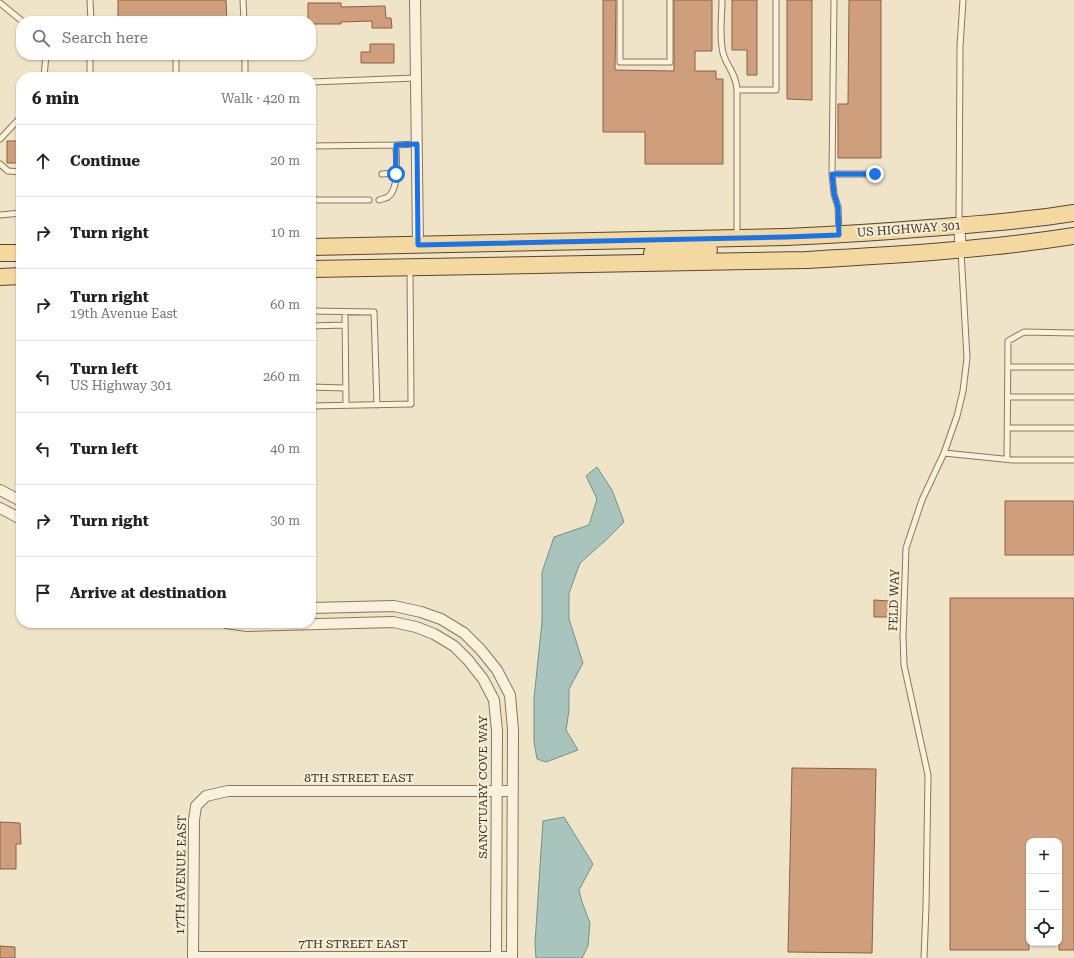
<!DOCTYPE html>
<html lang="en">
<head>
<meta charset="utf-8">
<style>
	body { margin:0; font-family:"Roboto Serif",serif; background:#f2f2f2; color:#202124 }
	.controls { position:absolute; right:12px; bottom:12px; display:grid; overflow:hidden; border-radius:8px; box-shadow:0 1px 3px #0004 }
	.controls button { width:36px; height:36px; display:grid; place-items:center; padding:0; border:0; border-bottom:1px solid #e0e0e0; background:#fff; color:#202124; font:20px sans-serif }
	.stop { position:absolute; width:12px; height:12px; margin:-9px; border:3px solid #1a73e8; border-radius:50%; background:#fff }
	.stop.end { background:#1a73e8; border-color:#fff; box-shadow:0 1px 4px #0008 }
	.list { margin:0; padding:0; list-style:none }
	h2 { display:flex; justify-content:space-between; align-items:center; height:52px; margin:0; padding:0 16px; font-size:17px }
	h2 small { font-size:13px; font-weight:400; color:#757577 }
	.list li { display:grid; grid-template-columns:26px 1fr auto; gap:12px; align-items:center; box-sizing:border-box; height:72px; padding:0 16px; border-top:1px solid #e0e0e0 }
	.list b { display:block; font-size:15px; white-space:nowrap }
	.list p { margin:0; font-size:13px; white-space:nowrap; color:#757577 }
	.list em { font-size:13px; font-style:normal; color:#757577 }
	.icon { flex:none; width:22px; height:22px; fill:none; stroke:currentColor; stroke-width:2; stroke-linecap:round; stroke-linejoin:round }
	.map { position:relative; flex:none; width:1074px; height:958px; overflow:hidden }
	.search { position:absolute; background:#fff; box-shadow:0 1px 3px #0004; left:16px; top:16px; width:300px; height:44px; display:flex; align-items:center; gap:10px; box-sizing:border-box; padding:0 14px; border-radius:16px; color:#757577; font-size:15px }
	.panel { position:absolute; background:#fff; box-shadow:0 1px 3px #0004; left:16px; top:72px; width:300px; height:556px; border-radius:16px }
	.map>svg:first-child { display:block }
	.water { fill:#a9c4bc; stroke:#6f938a }
	.building { fill:#cf9f7d; stroke:#8d5f41 }
	.lines { fill:none; stroke-linecap:round; stroke-linejoin:round }
	.lane-casing { stroke:#8d765c; stroke-width:7 }
	.street-casing { stroke:#8d765c; stroke-width:12 }
	.primary-casing { stroke:#5b4430; stroke-width:18 }
	.lane { stroke:#faf1dc; stroke-width:5 }
	.street { stroke:#faf1dc; stroke-width:10 }
	.primary { stroke:#f3d9a0; stroke-width:16 }
	.route { stroke:#1a73e8; stroke-width:5 }
	.labels { text-anchor:middle; stroke-width:4; stroke-linejoin:round; paint-order:stroke }
	.street-label { font-size:12px; fill:#3d2e20; stroke:#f7eed8 }
</style>
</head>
<body>
<div class="map">
<svg width="1074" height="958" viewBox="0 0 1074 958">
	<rect width="100%" height="100%" fill="#f0e4c8"/>
	<path class="water" d="M597,467L612,490L624,522L606,540L580,563L569,593V619L583,663L569,689V710L566,730L578,750L546,762L537,759L534,742V698L542,622V572L554,537L589,525L597,499L586,476Z
		M564,817L593,864L579,890L582,902L590,923L588,946L582,958H536L535,943L543,821Z"/>
	<path class="building" d="M118,0H226L227,21H118Z
		M603,0H616L615,70L674,71V0H712V51H695V71H716V79H723V164H645V132H603Z
		M732,0H757V75H747V50H732Z
		M787,0H812V100L787,99Z
		M849,0H881V158H838V104H848Z
		M308,3H341V7L385,6L386,18H391L392,28H372V21L341,22V24H311V21H308Z
		M370,44H394V63H361V52H370Z
		M7,141H21V163H7Z
		M1005,501H1074V555H1005Z
		M950,598H1074V950H1059V841H1029V950H950Z
		M874,600L890,601V617H874Z
		M792,768L876,769L872,953L788,952Z
		M0,822L20,823L21,844H16V869H0Z
		M0,946L15,947V958H0Z"/>
	<g class="lines">
		<defs>
			<path id="lane" d="M90,0L91,21
				M243,0L244,21
				M620,0V62H670V0
				M722,0C722,16 719,37 723,53C727,67 736,73 737,90
				M834,0L832,174L834,194L838,207L839,232
				M0,3L22,21
				M176,55V77
				M245,55V76L247,77
				M44,77L46,55
				M90,77V55
				M311,82L416,78
				M0,139L21,117
				M396,145L417,144
				M311,146L396,145C396,158 400,188 388,197C386,198 382,199 379,200
				M0,164L8,171L21,172
				M382,174L396,173
				M832,174H875
				M311,200H369
				M0,215L21,213
				M959,223L960,47L963,0
				M737,235V90H776V0
				M311,311L374,312L377,405
				M345,312L346,405
				M311,326L345,325
				M1008,367H1074
				M311,387L345,388
				M1008,397H1074
				M311,406L411,404L410,269
				M1007,428H1074
				M944,453L1013,460H1074
				M1007,459L1008,341L1024,332L1074,333
				M924,958L926,907L928,775L904,665L903,636L906,548L922,500L944,453L957,416L963,391L967,358L961,251"/>
			<path id="street" d="M415,0L418,245
				M959,226L961,250
				M0,490L21,501
				M0,508L21,519
				M311,608L394,606L421,612L441,619L464,633L481,650L497,670L510,695L513,730L512,958
				M226,623L247,626L393,622L416,627L434,634L454,646L468,660L483,679L494,700L497,731L496,958
				M193,957H512
				M193,958L194,820L196,806L206,796L228,791H513"/>
			<path id="primary" d="M311,247L786,237C834,235 881,232 929,228C977,224 1026,221 1074,213
				M0,253H21
				M652,253L664,251L709,250
				M311,269L806,260C895,255 985,250 1074,236
				M0,277L21,276"/>
		</defs>
		<use href="#lane" class="lane-casing"/>
		<use href="#street" class="street-casing"/>
		<use href="#primary" class="primary-casing"/>
		<use href="#lane" class="lane"/>
		<use href="#street" class="street"/>
		<use href="#primary" class="primary"/>
	</g>
	<g class="lines">
		<path class="route" d="M396,174V145L417,144L418,245L786,237L839,235L838,207L834,194L832,174H875"/>
	</g>
	<g class="labels">
		<g class="street-label">
			<text transform="translate(909 229) rotate(-4)" y="4">US HIGHWAY 301</text>
			<text transform="translate(894 600) rotate(-88)" y="4">FELD WAY</text>
			<text x="359" y="782">8TH STREET EAST</text>
			<text transform="translate(483 787) rotate(-90)" y="4">SANCTUARY COVE WAY</text>
			<text transform="translate(181 875) rotate(-89)" y="4">17TH AVENUE EAST</text>
			<text x="353" y="948">7TH STREET EAST</text>
		</g>
	</g>
</svg>
<div class="controls">
<button>+</button>
<button>−</button>
<button><svg class="icon" aria-label="locate" viewBox="0 0 24 24"><circle cx="12" cy="12" r="6"/><path d="M12 2v4M12 18v4M2 12h4M18 12h4"/></svg></button>
</div>
<div class="stop" style="left:396px;top:174px"></div>
<div class="stop end" style="left:875px;top:174px"></div>
<div class="search"><svg class="icon" aria-label="search" viewBox="0 0 24 24"><circle cx="10" cy="10" r="6"/><path d="M15 15l6 6"/></svg>Search here</div>
<section class="panel">
<h2>6 min<small>Walk · 420 m</small></h2>
<ul class="list">
<li><svg class="icon" aria-label="ahead" viewBox="0 0 24 24"><path d="M12 20V5M6 11l6-6 6 6"/></svg><div><b>Continue</b></div><em>20 m</em></li>
<li><svg class="icon" aria-label="right" viewBox="0 0 24 24"><path d="M7 20v-9h11M14 6l5 5-5 5"/></svg><div><b>Turn right</b></div><em>10 m</em></li>
<li><svg class="icon" aria-label="right" viewBox="0 0 24 24"><path d="M7 20v-9h11M14 6l5 5-5 5"/></svg><div><b>Turn right</b><p>19th Avenue East</p></div><em>60 m</em></li>
<li><svg class="icon" aria-label="left" viewBox="0 0 24 24"><path d="M17 20v-9H6M10 6l-5 5 5 5"/></svg><div><b>Turn left</b><p>US Highway 301</p></div><em>260 m</em></li>
<li><svg class="icon" aria-label="left" viewBox="0 0 24 24"><path d="M17 20v-9H6M10 6l-5 5 5 5"/></svg><div><b>Turn left</b></div><em>40 m</em></li>
<li><svg class="icon" aria-label="right" viewBox="0 0 24 24"><path d="M7 20v-9h11M14 6l5 5-5 5"/></svg><div><b>Turn right</b></div><em>30 m</em></li>
<li><svg class="icon" aria-label="arrive" viewBox="0 0 24 24"><path d="M6 21V4h12l-3 4 3 4H6"/></svg><div><b>Arrive at destination</b></div></li>
</ul>
</section>
</div>
</body>
</html>
